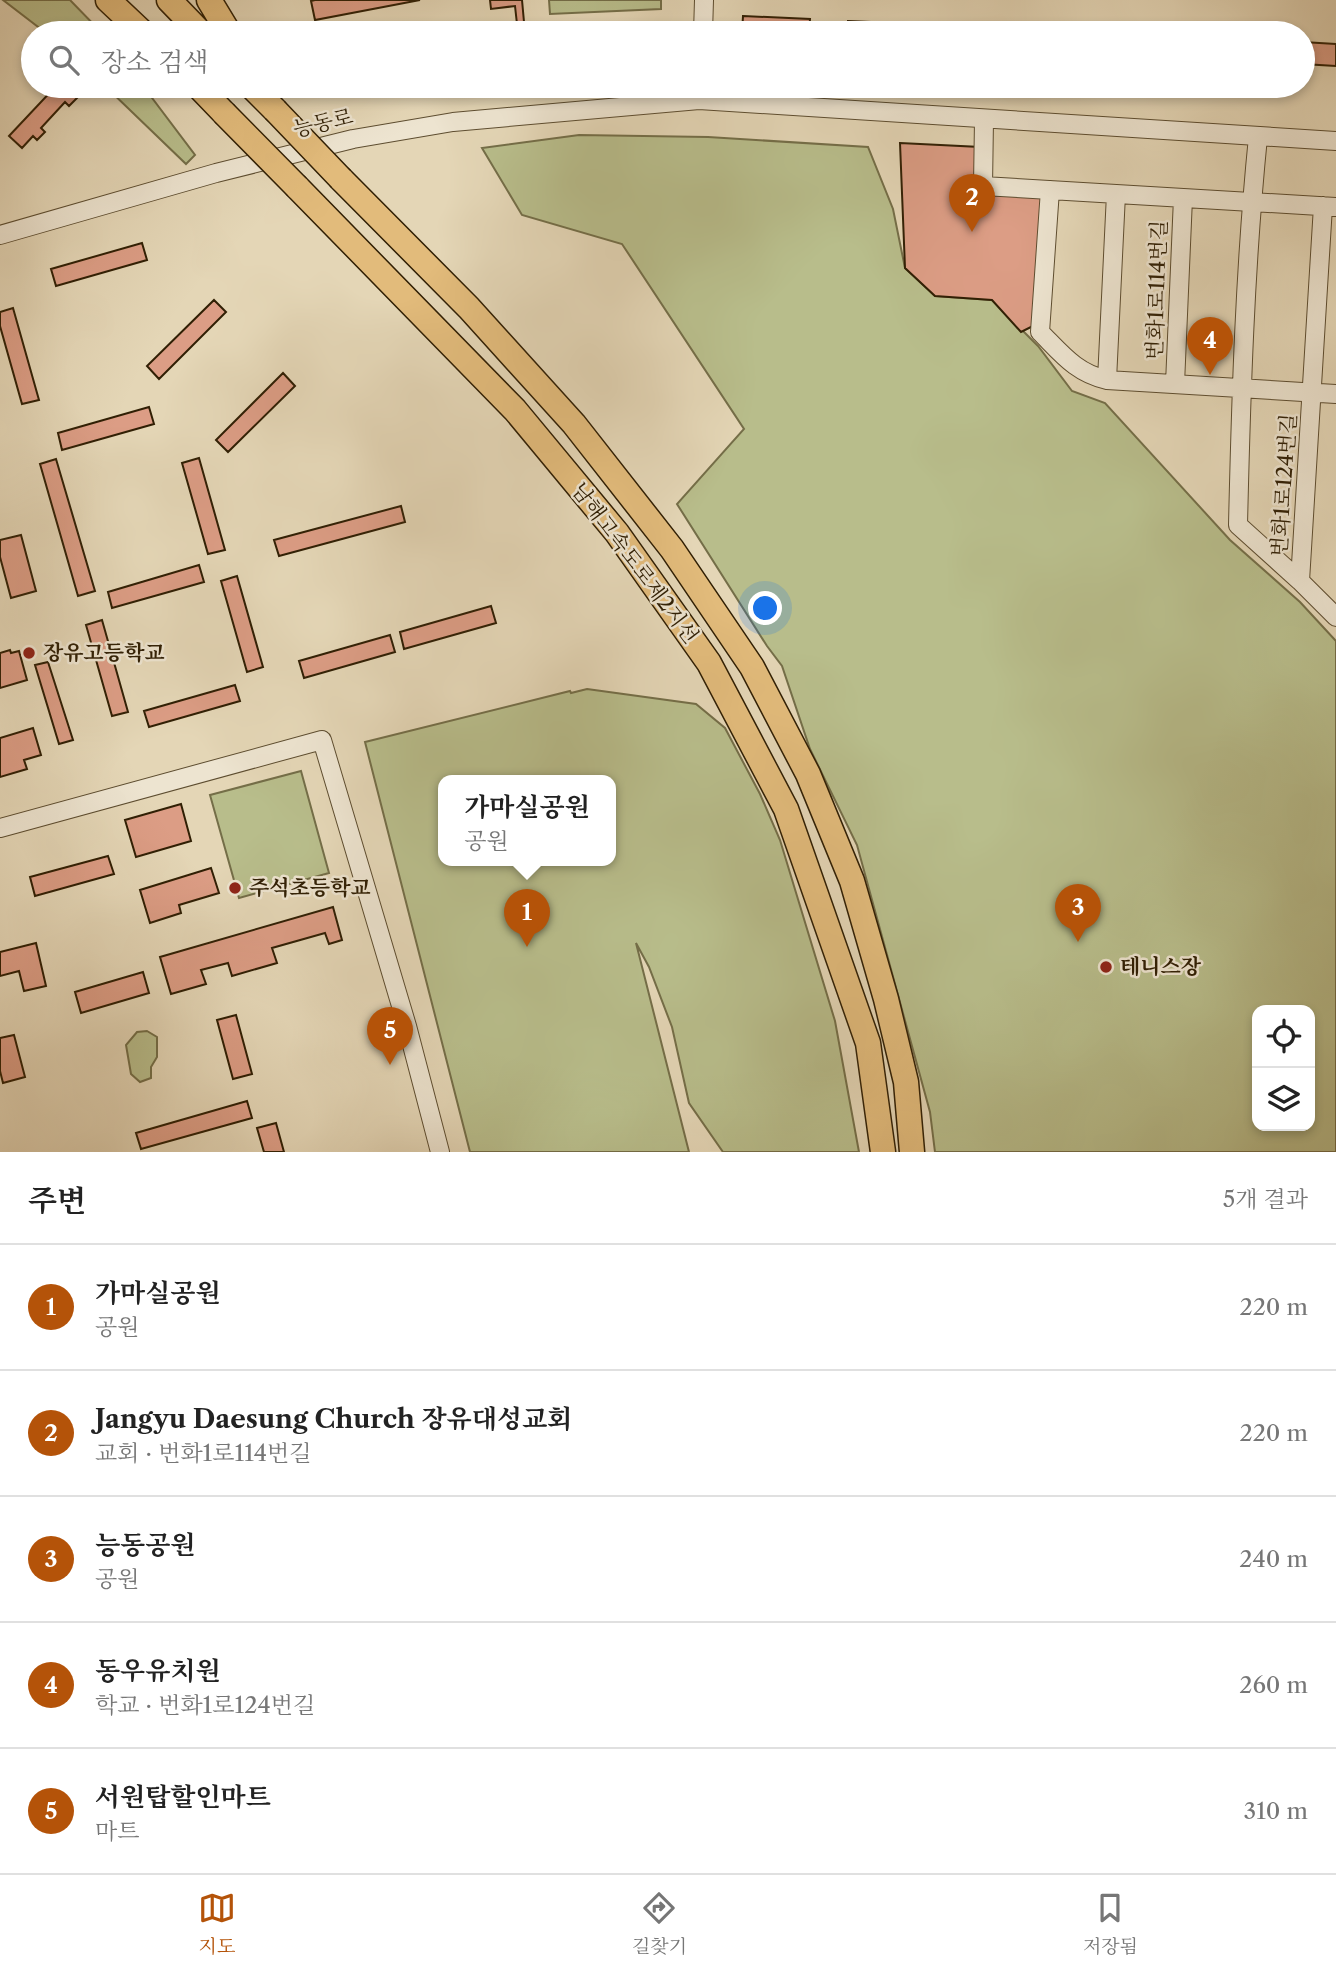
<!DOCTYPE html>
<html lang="ko">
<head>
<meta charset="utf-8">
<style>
	body { margin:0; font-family:"Libre Caslon Text","Noto Serif KR",serif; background:#f2f2f2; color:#222 }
	.controls { position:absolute; right:21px; bottom:21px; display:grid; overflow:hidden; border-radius:14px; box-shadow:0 4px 10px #0003 }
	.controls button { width:63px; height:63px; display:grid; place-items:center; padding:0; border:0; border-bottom:2px solid #e0e0e0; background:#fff; color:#222; font:35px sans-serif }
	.you { position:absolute; left:766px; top:609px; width:24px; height:24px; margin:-18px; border:5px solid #fff; border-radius:50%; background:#1a73e8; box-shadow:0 0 0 10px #1a73e833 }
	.badge { display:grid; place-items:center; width:46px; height:46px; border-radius:50%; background:#b45309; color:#fff; font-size:23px; font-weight:700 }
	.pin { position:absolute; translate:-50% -58px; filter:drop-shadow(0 2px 4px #0008) }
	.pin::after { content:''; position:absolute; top:37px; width:24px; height:21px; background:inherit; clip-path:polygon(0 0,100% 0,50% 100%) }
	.popup { position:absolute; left:438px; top:775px; width:178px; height:91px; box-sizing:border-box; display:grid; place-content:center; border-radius:14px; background:#fff; filter:drop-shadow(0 2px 5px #0005); font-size:23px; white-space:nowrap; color:#767676 }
	.popup b { font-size:26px; color:#222 }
	.popup::after { content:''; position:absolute; left:50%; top:100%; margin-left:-14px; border:14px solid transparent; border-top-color:#fff }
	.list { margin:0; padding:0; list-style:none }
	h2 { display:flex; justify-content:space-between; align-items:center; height:91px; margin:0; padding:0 28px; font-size:30px }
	h2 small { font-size:23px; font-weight:400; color:#767676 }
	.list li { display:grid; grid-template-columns:46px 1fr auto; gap:21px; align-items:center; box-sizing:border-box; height:126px; padding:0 28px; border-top:2px solid #e0e0e0 }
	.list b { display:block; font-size:26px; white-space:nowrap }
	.list p { margin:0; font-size:23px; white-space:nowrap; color:#767676 }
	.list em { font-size:23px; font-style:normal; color:#767676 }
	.icon { flex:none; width:38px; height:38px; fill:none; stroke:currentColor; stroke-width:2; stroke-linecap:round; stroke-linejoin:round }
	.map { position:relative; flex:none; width:1336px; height:1152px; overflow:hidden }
	.search { position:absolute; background:#fff; box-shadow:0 4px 10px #0003; left:21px; right:21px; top:21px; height:77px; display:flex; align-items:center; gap:18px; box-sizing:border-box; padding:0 24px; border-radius:38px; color:#767676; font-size:26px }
	.sheet { height:721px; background:#fff }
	nav { display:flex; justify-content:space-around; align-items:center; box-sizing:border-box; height:98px; border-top:2px solid #e0e0e0; background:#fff; font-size:19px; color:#767676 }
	nav a { display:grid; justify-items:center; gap:4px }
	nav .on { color:#b45309 }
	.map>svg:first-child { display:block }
	.green { fill:#b8bd8b; stroke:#746e48; stroke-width:2; fill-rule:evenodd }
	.building { fill:#dc9d85; stroke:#301f04; stroke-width:2 }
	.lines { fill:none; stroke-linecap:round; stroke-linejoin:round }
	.minor-casing { stroke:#5d4d30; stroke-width:20 }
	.highway-casing { stroke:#301f04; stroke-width:27 }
	.minor { stroke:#ede4d0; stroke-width:18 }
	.highway { stroke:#e2bb7b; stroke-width:24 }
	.highway-bridge-casing { stroke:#301f04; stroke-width:27; stroke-linecap:butt }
	.highway-bridge { stroke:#e2bb7b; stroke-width:24 }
	.poi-dot { fill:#8f2418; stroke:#ede4d0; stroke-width:2.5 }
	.labels { text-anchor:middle; stroke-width:5; stroke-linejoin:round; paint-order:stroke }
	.street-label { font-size:21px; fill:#301f04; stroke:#ede4d0 }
	.poi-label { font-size:21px; font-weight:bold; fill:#301f04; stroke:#ede4d0; text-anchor:start }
</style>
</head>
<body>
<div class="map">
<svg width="1336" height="1152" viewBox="0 0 1336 1152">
	<rect width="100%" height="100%" fill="#e4d6b6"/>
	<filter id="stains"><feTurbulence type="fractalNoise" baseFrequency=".00286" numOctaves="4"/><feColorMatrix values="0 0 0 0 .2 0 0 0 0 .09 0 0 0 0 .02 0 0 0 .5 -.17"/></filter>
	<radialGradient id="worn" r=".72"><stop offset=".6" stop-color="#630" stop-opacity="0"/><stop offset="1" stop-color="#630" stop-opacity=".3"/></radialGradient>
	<path class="green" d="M3,0H70L102,33H46Z
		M549,0H661V9L550,14Z
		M105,86H143L195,155L186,164Z
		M579,135L708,137L868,147L893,209L905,268L935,296L992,300L1038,346L1072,391L1105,403L1230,540L1300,602L1336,641V1152H935L930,1112L857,845L810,749L782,666L767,646L677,504L744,429L622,244L522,215L482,148ZM1257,1010H1310V1126H1257Z
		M587,689L696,704L725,728L760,794L780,840L835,1021L859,1152H723L689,1103L672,1027L649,967L636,943L689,1152H470L365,742L570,691L571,693ZM443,781H611V861H443Z
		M301,771L329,873L239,898L210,795Z
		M147,1031L157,1037V1057L151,1067V1078L140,1082L131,1074L126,1045L137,1032Z"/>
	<path class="building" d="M315,0H420L315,20L311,1Z
		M490,0H522L525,33H518L515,6L491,9Z
		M743,16L810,19L809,33H742Z
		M848,21L939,25L938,33H847Z
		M962,28L1050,32V33H961Z
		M1303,42L1336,44V66L1303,64Z
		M56,86H80L73,94L77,98L69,106L65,102L41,128L45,132L37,140L33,136L22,148L9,136Z
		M900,143L980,147L981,190L1043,195L1035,325L1021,332L992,300L935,296L905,268Z
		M142,243L147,260L56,286L51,269Z
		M214,300L226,312L159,379L147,366Z
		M13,308L39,400L22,404L0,326V312Z
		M283,373L295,386L228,452L216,440Z
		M149,407L154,424L62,450L58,433Z
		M199,458L225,550L208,554L182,463Z
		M56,459L95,591L78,596L40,464Z
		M401,506L405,522L279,556L274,540Z
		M21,535L36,591L11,598L0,557V540Z
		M199,565L204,582L112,608L108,592Z
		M237,576L263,667L247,672L221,581Z
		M491,606L496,623L404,649L400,632Z
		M102,620L128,712L112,716L86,625Z
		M390,635L395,652L304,678L299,661Z
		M10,650L11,653L19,651L27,680L0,688V653Z
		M48,662L73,740L59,744L35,665Z
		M235,685L240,701L149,727L144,711Z
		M33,728L41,755L24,760L27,769L0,777V738Z
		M181,804L191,841L136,857L125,820Z
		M108,856L114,874L35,896L30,877Z
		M211,868L219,893L179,905L181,913L150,923L140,890Z
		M333,907L342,940L329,944L325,933L272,948L277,963L232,976L228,963L201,970L206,984L171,994L160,957Z
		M36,943L46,986L24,991L19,971L0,976V952Z
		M143,972L149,993L81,1013L75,992Z
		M236,1015L252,1074L233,1079L217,1020Z
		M14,1035L25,1077L3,1083L0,1071V1038Z
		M247,1101L252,1118L141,1149L136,1133Z
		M276,1123L284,1152H264L257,1128Z"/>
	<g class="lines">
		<defs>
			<path id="minor" d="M703,33L704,0
				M984,120L983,186L1336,207
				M1258,137C1245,266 1241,396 1238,525L1300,581L1336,617
				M1050,190L1040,332C1062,354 1076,373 1107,380L1336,394
				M0,235L216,173L353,139L453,122L699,100L1336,141
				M1107,380L1116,194
				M1175,384L1183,198
				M1300,581L1323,206
				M0,828L322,740L407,1026L440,1152"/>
			<path id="highway" d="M108,0L143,33
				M169,0L201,33
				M209,0L229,33
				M198,86L224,113
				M251,86L275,110
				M341,179L469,308L574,424L672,549L752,667L808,774L852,881L886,999L906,1082L912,1152
				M297,187L515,410L617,533L709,663L786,809L868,1043L883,1152"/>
		</defs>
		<use href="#minor" class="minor-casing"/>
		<use href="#highway" class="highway-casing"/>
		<use href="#minor" class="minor"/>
		<use href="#highway" class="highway"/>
		<defs>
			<path id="highway-bridge" d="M275,110L341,179
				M224,113L297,187"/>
		</defs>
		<use href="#highway-bridge" class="highway-bridge-casing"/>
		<use href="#highway-bridge" class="highway-bridge"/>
	</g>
	<g class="poi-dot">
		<circle cx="29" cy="653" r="7"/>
		<circle cx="235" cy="888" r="7"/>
		<circle cx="1106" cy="967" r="7"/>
	</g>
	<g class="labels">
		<g class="street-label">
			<text transform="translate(323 123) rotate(-13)" y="7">능동로</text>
			<text transform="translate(1157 290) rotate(-88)" y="7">번화1로114번길</text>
			<text transform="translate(1284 485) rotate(-86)" y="7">번화1로124번길</text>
			<text transform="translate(635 563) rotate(53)" y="7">남해고속도로제2지선</text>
		</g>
		<g class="poi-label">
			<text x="43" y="660">장유고등학교</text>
			<text x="249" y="895">주석초등학교</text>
			<text x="1120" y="974">테니스장</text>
		</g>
	</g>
	<rect width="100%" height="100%" filter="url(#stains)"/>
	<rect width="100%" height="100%" fill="url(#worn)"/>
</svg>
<div class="controls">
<button><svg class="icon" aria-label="locate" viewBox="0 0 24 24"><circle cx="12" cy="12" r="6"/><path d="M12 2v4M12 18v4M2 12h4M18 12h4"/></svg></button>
<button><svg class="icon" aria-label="layers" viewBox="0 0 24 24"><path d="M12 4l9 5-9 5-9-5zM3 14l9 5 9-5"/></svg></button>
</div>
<div class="you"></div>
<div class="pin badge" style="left:527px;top:947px">1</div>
<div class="popup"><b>가마실공원</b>공원</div>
<div class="pin badge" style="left:972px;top:232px">2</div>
<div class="pin badge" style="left:1078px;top:942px">3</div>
<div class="pin badge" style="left:1210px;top:375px">4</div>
<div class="pin badge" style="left:390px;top:1065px">5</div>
<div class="search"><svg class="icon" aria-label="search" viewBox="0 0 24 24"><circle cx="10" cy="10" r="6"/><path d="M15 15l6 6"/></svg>장소 검색</div>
</div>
<section class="sheet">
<h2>주변<small>5개 결과</small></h2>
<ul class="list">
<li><span class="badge">1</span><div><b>가마실공원</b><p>공원</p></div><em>220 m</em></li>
<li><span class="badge">2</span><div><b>Jangyu Daesung Church 장유대성교회</b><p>교회 · 번화1로114번길</p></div><em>220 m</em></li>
<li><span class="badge">3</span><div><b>능동공원</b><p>공원</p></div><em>240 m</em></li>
<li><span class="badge">4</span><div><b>동우유치원</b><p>학교 · 번화1로124번길</p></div><em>260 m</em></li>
<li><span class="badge">5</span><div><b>서원탑할인마트</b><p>마트</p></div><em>310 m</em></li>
</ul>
</section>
<nav>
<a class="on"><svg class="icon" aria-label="map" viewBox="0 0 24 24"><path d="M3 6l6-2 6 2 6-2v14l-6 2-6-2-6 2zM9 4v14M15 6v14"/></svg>지도</a>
<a><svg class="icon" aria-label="directions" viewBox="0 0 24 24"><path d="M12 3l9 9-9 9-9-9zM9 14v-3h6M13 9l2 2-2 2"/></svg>길찾기</a>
<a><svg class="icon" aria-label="saved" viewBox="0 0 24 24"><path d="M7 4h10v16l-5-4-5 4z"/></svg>저장됨</a>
</nav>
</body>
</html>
